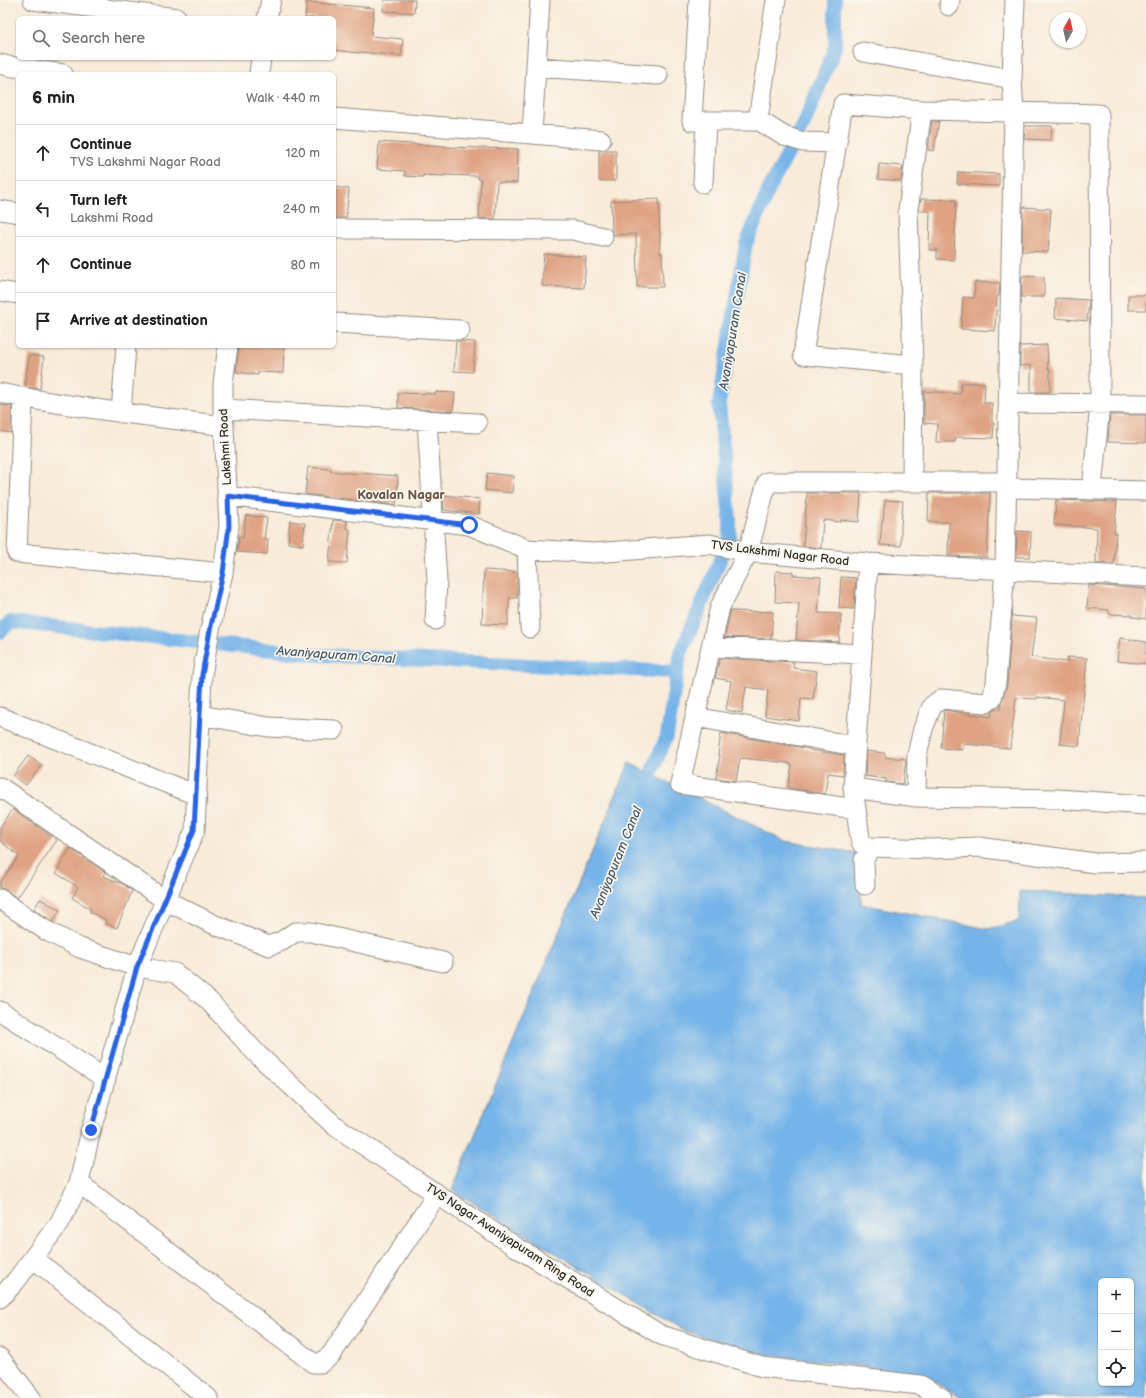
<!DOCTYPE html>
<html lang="en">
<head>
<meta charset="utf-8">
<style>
	body { margin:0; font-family:"Balsamiq Sans",sans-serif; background:#f2f2f2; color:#202124 }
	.controls { position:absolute; right:12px; bottom:12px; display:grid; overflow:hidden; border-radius:6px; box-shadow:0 1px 3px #0004 }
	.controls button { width:36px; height:36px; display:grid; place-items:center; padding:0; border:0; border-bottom:1px solid #e0e0e0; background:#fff; color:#202124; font:20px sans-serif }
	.compass { position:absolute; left:1050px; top:12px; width:36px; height:36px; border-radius:50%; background:#fff; box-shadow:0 1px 3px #0004; rotate:8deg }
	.stop { position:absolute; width:12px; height:12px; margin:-9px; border:3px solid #2563eb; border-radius:50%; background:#fff }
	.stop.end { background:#2563eb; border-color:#fff; box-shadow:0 1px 4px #0008 }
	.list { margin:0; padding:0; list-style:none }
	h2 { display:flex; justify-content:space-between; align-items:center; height:52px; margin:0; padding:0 16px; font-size:17px }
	h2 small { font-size:13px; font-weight:400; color:#757577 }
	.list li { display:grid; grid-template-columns:26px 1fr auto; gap:12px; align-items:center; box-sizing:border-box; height:56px; padding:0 16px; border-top:1px solid #e0e0e0 }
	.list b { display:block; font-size:15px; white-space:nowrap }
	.list p { margin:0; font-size:13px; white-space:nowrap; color:#757577 }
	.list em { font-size:13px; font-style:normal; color:#757577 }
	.icon { flex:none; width:22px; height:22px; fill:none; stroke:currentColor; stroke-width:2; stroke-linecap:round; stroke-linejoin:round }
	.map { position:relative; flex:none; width:1146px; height:1398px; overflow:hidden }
	.search { position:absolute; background:#fff; box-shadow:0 1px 3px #0004; left:16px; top:16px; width:320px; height:44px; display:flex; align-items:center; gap:10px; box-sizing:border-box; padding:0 14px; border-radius:6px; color:#757577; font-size:15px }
	.panel { position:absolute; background:#fff; box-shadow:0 1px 3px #0004; left:16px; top:72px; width:320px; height:276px; border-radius:6px }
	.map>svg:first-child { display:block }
	.water { fill:#75b4e8; stroke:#50708a; fill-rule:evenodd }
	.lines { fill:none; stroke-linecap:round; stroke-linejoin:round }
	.canal { stroke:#75b4e8; stroke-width:14 }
	.building { fill:#dfa282 }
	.minor-casing { stroke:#928b82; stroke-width:21 }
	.minor { stroke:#fff; stroke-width:19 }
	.route { stroke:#2563eb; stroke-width:5 }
	.labels { text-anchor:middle; stroke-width:3.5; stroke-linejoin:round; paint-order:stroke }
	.street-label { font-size:12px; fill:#2b2b2b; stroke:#fbf7ec }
	.water-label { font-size:13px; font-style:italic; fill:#455b6d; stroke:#fbf7ec }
	.neighbourhood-label { font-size:13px; font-weight:bold; fill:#6a5549; stroke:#fbf7ec }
</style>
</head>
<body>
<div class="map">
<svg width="1146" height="1398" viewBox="0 0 1146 1398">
	<rect width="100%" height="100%" fill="#fbf7ec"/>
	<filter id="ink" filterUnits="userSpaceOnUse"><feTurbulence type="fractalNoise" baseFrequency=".025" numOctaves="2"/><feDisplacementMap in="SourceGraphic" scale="8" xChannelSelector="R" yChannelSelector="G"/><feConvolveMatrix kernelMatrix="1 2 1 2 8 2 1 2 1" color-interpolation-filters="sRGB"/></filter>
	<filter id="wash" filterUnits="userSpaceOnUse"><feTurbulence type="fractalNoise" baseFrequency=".012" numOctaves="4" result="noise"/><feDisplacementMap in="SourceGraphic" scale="16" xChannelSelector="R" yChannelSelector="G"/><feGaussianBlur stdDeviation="0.9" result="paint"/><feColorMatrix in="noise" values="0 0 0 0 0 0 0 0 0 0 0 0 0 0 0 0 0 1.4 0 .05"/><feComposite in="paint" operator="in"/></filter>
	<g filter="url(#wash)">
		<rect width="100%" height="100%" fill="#f8ebd8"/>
		<path class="water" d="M629,763L785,841L862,854L861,904L988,929L1019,921L1020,891L1146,898V1398H962L923,1374L764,1354L684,1331L452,1190ZM1101,1281H1131V1383H1101Z"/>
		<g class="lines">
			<path class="canal" d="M0,632L11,622L318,655L677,672L680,655L730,537V520L719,404L746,244L770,187L804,124L835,47V0
				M643,792L667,736L677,672"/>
		</g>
		<g id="blocks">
			<path class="building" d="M384,0H415L414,13L383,11Z
				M307,2L374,8L371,36L403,39L401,56L359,52V53L334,50V18H305Z
				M932,121H939L934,151L928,150Z
				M1025,126H1052L1051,140L1024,139Z
				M379,142L445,146V147L518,149L517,183L497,182L495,219L479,218L481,179H478V176L444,175V176L423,175V177L405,176V171L377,169Z
				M605,150H616V181H599V151Z
				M879,164L903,166L901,181L878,179Z
				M958,172L999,174V186L957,184Z
				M334,187L349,189L346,218H334Z
				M659,199L660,253H662L663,287H637L636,234L614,235L612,231L611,201Z
				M921,199L956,200L954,260L937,259V250H929L930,211H919Z
				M1023,207L1051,209L1048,252L1022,251Z
				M544,254L586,257L584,288L542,286Z
				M1022,276L1044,277V297H1021Z
				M975,282L1000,283L999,296H997L995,331L961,329L963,297L974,298Z
				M1128,295H1146V310H1128Z
				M1056,298L1089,300L1087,321L1055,318Z
				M456,341L475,342L473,372L454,371Z
				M1047,345L1048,369H1050V392H1031V365L1020,366V346Z
				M239,346H284L283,373L258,372V375L236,372Z
				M29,355L44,357L40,389L25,387Z
				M961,383H985L984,403H992V423H994L993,438L956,437L955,442H936L937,424L924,423V391L961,394Z
				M436,392L455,393L453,411L398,408V393L436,394Z
				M0,405L12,406L11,433L0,431Z
				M1110,415H1146V443L1108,442Z
				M308,467L330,469V471L360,474V473L398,476L396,505L305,494Z
				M487,473L514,476L512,493L485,490Z
				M807,493H861L859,522L841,520V522L823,520L821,548L803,546Z
				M929,493H990L987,557L948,556L949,522H928Z
				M443,495L480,499L479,514L444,510Z
				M885,500L903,501L901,525V546L880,545L882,521H883Z
				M1056,500L1117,502L1114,533H1116L1114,564L1096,563L1097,528L1054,525Z
				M246,515L267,518L264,539H268L267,554L237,552L239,537L243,538Z
				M333,520L347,521L346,528L350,529L347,563L329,562Z
				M290,521L305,523L303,545L288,543Z
				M1017,531L1031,532L1030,557H1016Z
				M484,570L517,572V598H509L508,625L482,624Z
				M776,571L793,572V575L821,577L818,613L841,614L839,642L796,640L799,603L775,602Z
				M841,577L856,578L854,609L839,608Z
				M1089,585L1146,589V619L1132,617V615L1109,614V610L1087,608Z
				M730,611L773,612L771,639L725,637Z
				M1012,616L1037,618L1035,635H1034L1031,657L1067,662V657L1087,658L1079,746L1060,744L1064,700L1037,697V699L1016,698L1010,748L963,744V750L941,748L944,710L991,717L992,712L996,709H1001V703L1007,684Z
				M1120,638L1146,642V664L1117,661Z
				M720,658L794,662L793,668L817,671L813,699L801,698L799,721L765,716L768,690L746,687L742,713L726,710L731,681L715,678Z
				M721,733L810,749V750L844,755L843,775L828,773L825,794L788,788L792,765H790V763L740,758L736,781L716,778L720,755L718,754Z
				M866,751L885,753V757L906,759L903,784L886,782V779L865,776Z
				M28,756L42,765L26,785L13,776Z
				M13,809L57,840L17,898L6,890L0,888V883L19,856L0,841V827Z
				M70,848L105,872L103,876L123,884L132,891L117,928L105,923L106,920L90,912L91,909L72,898L78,887L56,873Z
				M40,899L60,910L53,922L34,909Z"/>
		</g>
	</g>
	<g filter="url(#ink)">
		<use href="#blocks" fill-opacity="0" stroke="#928b82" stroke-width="1"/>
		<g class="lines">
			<defs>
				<path id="minor" d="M33,0L177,18
					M699,0L692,121H760
					M776,0L758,120L784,136L803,142L837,143
					M949,6L950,0
					M267,18L271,0
					M863,52L1012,79
					M0,64L8,66L63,74
					M536,67L658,75
					M259,74L261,58
					M334,118L532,134L540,0
					M532,134L601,140
					M703,183L706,121
					M0,210L18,213
					M334,229L573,230L603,237
					M0,291L18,294
					M334,323L460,330
					M913,365L803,355L843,104L922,110
					M0,393C74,408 150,416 224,426
					M23,398L17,553L223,573
					M1008,403L1146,404
					M223,409L477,423
					M121,413L126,346
					M427,420L437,581L435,620
					M912,481L913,365L908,210L922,110L1099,114L1100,404L1092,489
					M1007,488L1146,491
					M227,496L469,525L527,549L594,553L709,544L748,552L868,563L1146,577
					M527,549L530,628
					M868,563L853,788L916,797L1057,799L1146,805
					M711,647L862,654
					M200,715L268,727L334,730
					M0,717L196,795
					M695,717L855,746
					M0,787L165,900L213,924L269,946L282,941L295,932H311L443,962
					M853,788L856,809L680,784L720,607L748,552L767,482H1006
					M916,797L917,755L923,729L932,706L941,699L986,703L992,698L996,683L1005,570L1014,113L1012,79L1015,0
					M856,809L860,838L862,844L870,847L931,849L979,847L1095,863L1146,862
					M865,885L864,860L870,847
					M0,899L45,930L80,948L137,967L175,973L209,1001L257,1054L335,1126L516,1247L661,1335L762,1367L920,1385L942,1398
					M0,1011L106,1079
					M79,1183L313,1363H321L331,1355L437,1194
					M33,1258L208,1398
					M0,1298L15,1282L60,1222L79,1183L91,1130L137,967L195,830L202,675L210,630L223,573L229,526L223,409V383L228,346
					M0,1358L31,1398"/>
			</defs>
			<use href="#minor" class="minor-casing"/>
			<use href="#minor" class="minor"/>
		</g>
	</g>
	<g class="lines" filter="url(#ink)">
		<path class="route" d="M91,1130L137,967L194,830L202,675L210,630L223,573L229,526L228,496L469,525"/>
	</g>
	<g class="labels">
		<g class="street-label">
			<text transform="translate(225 447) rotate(-93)" y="4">Lakshmi Road</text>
			<text transform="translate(780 553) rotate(7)" y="4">TVS Lakshmi Nagar Road</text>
			<text transform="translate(510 1240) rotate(33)" y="4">TVS Nagar Avaniyapuram Ring Road</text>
		</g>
		<g class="water-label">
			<text transform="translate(732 331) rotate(-81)" y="5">Avaniyapuram Canal</text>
			<text transform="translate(336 654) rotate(4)" y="5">Avaniyapuram Canal</text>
			<text transform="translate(615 862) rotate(-68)" y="5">Avaniyapuram Canal</text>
		</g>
		<g class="neighbourhood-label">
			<text x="401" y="499">Kovalan Nagar</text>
		</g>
	</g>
</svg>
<div class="controls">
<button>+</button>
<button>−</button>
<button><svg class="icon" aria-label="locate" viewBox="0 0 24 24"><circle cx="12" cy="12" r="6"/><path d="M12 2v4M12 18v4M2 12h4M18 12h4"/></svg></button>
</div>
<svg class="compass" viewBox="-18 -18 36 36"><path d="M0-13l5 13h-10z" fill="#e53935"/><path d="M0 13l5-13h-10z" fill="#757577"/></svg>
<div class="stop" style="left:469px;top:525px"></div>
<div class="stop end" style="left:91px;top:1130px"></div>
<div class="search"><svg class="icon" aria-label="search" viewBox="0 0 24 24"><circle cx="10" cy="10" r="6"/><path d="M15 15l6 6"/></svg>Search here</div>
<section class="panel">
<h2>6 min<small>Walk · 440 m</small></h2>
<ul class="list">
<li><svg class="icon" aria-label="ahead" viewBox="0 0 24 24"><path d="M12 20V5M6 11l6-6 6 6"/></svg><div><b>Continue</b><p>TVS Lakshmi Nagar Road</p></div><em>120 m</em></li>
<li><svg class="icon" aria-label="left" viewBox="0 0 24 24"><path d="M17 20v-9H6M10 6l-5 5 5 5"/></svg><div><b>Turn left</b><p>Lakshmi Road</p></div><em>240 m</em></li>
<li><svg class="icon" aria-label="ahead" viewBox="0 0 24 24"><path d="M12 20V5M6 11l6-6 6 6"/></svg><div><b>Continue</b></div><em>80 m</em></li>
<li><svg class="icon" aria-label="arrive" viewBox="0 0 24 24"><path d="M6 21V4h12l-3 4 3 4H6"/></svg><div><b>Arrive at destination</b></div></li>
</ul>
</section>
</div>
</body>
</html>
